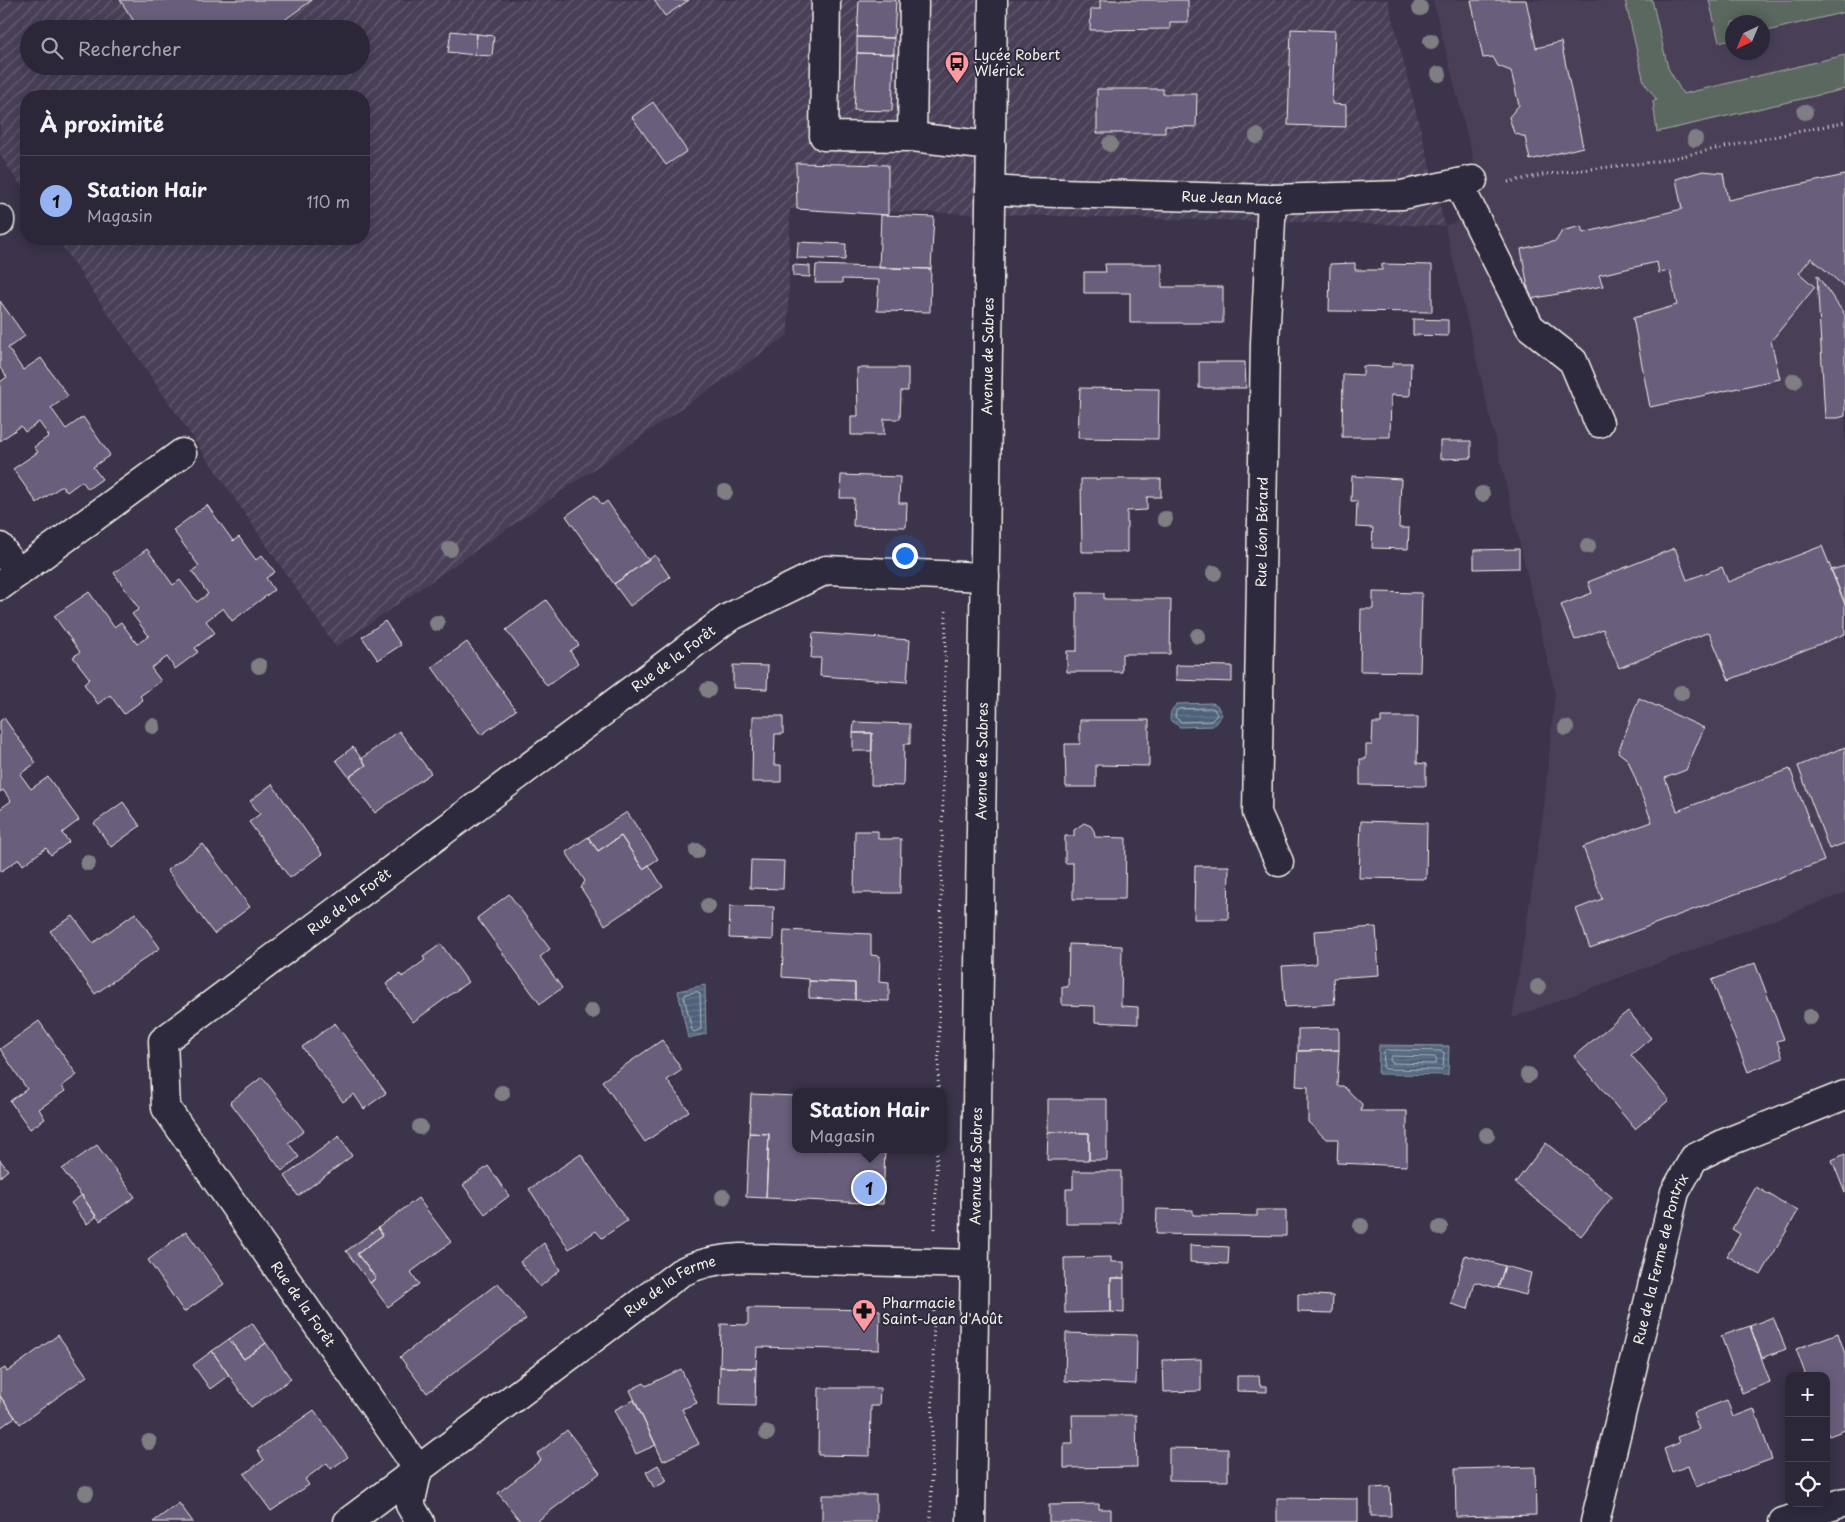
<!DOCTYPE html>
<html lang="fr">
<head>
<meta charset="utf-8">
<style>
	body { margin:0; font-family:"Playpen Sans",sans-serif; background:#383343; color:#f1f3f6 }
	.controls { position:absolute; right:15px; bottom:15px; display:grid; overflow:hidden; border-radius:10px; box-shadow:0 2px 12px #0003 }
	.controls button { width:45px; height:45px; display:grid; place-items:center; padding:0; border:0; border-bottom:1px solid #484453; background:#2c2738; color:#f1f3f6; font:25px sans-serif }
	.compass { position:absolute; left:1725px; top:15px; width:45px; height:45px; border-radius:50%; background:#2c2738; box-shadow:0 2px 12px #0003; rotate:224deg }
	.you { position:absolute; left:904px; top:555px; width:18px; height:18px; margin:-12px; border:4px solid #fff; border-radius:50%; background:#1a73e8; box-shadow:0 0 0 8px #1a73e833 }
	.badge { display:grid; place-items:center; width:32px; height:32px; border-radius:50%; background:#95b2f1; color:#111; font-size:16px; font-weight:700 }
	.pin { position:absolute; translate:-50% -50%; border:2px solid #fff; box-shadow:0 1px 5px #0006 }
	.popup { position:absolute; left:792px; top:1088px; width:155px; height:65px; box-sizing:border-box; display:grid; place-content:center; border-radius:10px; background:#2c2738; filter:drop-shadow(0 1px 4px #0005); font-size:16px; white-space:nowrap; color:#a6a5ae }
	.popup b { font-size:19px; color:#f1f3f6 }
	.popup::after { content:''; position:absolute; left:50%; top:100%; margin-left:-10px; border:10px solid transparent; border-top-color:#2c2738 }
	.list { margin:0; padding:0; list-style:none }
	h2 { display:flex; justify-content:space-between; align-items:center; height:65px; margin:0; padding:0 20px; font-size:21px }
	h2 small { font-size:16px; font-weight:400; color:#a6a5ae }
	.list li { display:grid; grid-template-columns:32px 1fr auto; gap:15px; align-items:center; box-sizing:border-box; height:90px; padding:0 20px; border-top:1px solid #484453 }
	.list b { display:block; font-size:19px; white-space:nowrap }
	.list p { margin:0; font-size:16px; white-space:nowrap; color:#a6a5ae }
	.list em { font-size:16px; font-style:normal; color:#a6a5ae }
	.icon { flex:none; width:28px; height:28px; fill:none; stroke:currentColor; stroke-width:2; stroke-linecap:round; stroke-linejoin:round }
	.map { position:relative; flex:none; width:1845px; height:1522px; overflow:hidden }
	.search { position:absolute; background:#2c2738; box-shadow:0 2px 12px #0003; left:20px; top:20px; width:350px; height:55px; display:flex; align-items:center; gap:12px; box-sizing:border-box; padding:0 18px; border-radius:28px; color:#a6a5ae; font-size:19px }
	.panel { position:absolute; background:#2c2738; box-shadow:0 2px 12px #0003; left:20px; top:90px; width:350px; height:155px; border-radius:20px }
	.map>svg:first-child { display:block }
	.built { fill:#494159; fill-rule:evenodd }
	.industrial { fill:url(#industrial-furrows); fill-rule:evenodd }
	.pitch { fill:#5a685f; stroke:#a7aca4 }
	.water { fill:url(#water-rules); stroke:#909ba6 }
	.lines { fill:none; stroke-linecap:round; stroke-linejoin:round }
	.shore { stroke:#b2b8bc; stroke-width:1 }
	.building { fill:#695e7c; stroke:#f4f1e8 }
	.minor-casing { stroke:#f4f1e8; stroke-width:31 }
	.major-casing { stroke:#f4f1e8; stroke-width:31 }
	.path { stroke:#f4f1e8; stroke-width:3; stroke-dasharray:1 4; stroke-linecap:butt }
	.minor { stroke:#2f2a3d; stroke-width:28 }
	.major { stroke:#2f2a3d; stroke-width:28 }
	.tree { fill:#7f7e83 }
	.labels { text-anchor:middle; stroke-width:4; stroke-linejoin:round; paint-order:stroke }
	.poi-label { font-size:14px; fill:#f4f1e8; stroke:#2f2a3d; text-anchor:start }
	.street-label { font-size:14px; fill:#f4f1e8; stroke:#2f2a3d }
</style>
</head>
<body>
<div class="map">
<svg width="1845" height="1522" viewBox="0 0 1845 1522">
	<defs>
		<pattern id="industrial-furrows" width="10" height="10" patternUnits="userSpaceOnUse" patternTransform="scale(1.25)"><rect width="10" height="10" fill="#494159"/><path d="M-1 1l2-2M0 10L10 0M9 11l2-2" fill="none" stroke="#645d71"/></pattern>
		<pattern id="water-rules" width="6" height="5" patternUnits="userSpaceOnUse" patternTransform="scale(1.25)"><rect width="6" height="5" fill="#4e627a"/><path d="M0 2.5h6" fill="none" stroke="#68798d"/></pattern>
	</defs>
	<rect width="100%" height="100%" fill="#3b344a"/>
	<filter id="ink" filterUnits="userSpaceOnUse"><feTurbulence type="fractalNoise" baseFrequency=".02" numOctaves="2"/><feDisplacementMap in="SourceGraphic" scale="10" xChannelSelector="R" yChannelSelector="G"/><feConvolveMatrix kernelMatrix="1 2 1 2 8 2 1 2 1" color-interpolation-filters="sRGB"/></filter>
	<g filter="url(#ink)">
		<path class="built" d="M1433,0H1845V893L1512,1018L1544,808L1555,692L1445,226L1486,210ZM1732,22H1762V52H1732Z"/>
		<path class="industrial" d="M0,0H1388L1445,226L790,209L788,335L336,647L57,239H364V96H26V193L0,155ZM29,29H361V66H29Z"/>
		<path class="pitch" d="M1625,0H1652L1668,68L1683,94L1845,55V89L1657,132L1653,101L1657,100L1644,82Z
			M1709,0H1845V12L1763,32L1762,22H1732V39L1719,42Z"/>
		<path class="water" d="M1212,703L1217,705L1222,715L1213,726L1180,727L1170,720C1170,713 1171,709 1177,704Z
			M705,985L706,1034L688,1038L678,991Z
			M1379,1045L1449,1046L1448,1075L1378,1074Z"/>
		<g class="lines">
			<path class="shore" d="M1211,708L1214,709L1217,715L1211,721L1181,722L1175,717L1176,711L1179,709Z
				M698,992L700,994L701,1029L694,1032L692,1030L684,997L686,994Z
				M1386,1050L1442,1051L1444,1053L1443,1068L1441,1070L1385,1069L1383,1067L1384,1052Z
				M1392,1056L1435,1057L1437,1061L1435,1064L1392,1063L1390,1060Z"/>
		</g>
		<path class="building" d="M120,0H312L272,29H218L215,23L206,29H139Z
			M654,0H689L665,16Z
			M859,0H896L894,38L857,37Z
			M1100,0H1188V22H1170V29L1090,30L1091,9H1100Z
			M1471,0H1526L1536,48L1561,42L1583,147L1530,160L1525,137L1514,133L1509,117L1519,105L1511,71L1498,66L1493,57L1483,58Z
			M1291,29L1335,31L1332,104L1346,105V127L1288,125Z
			M451,31L477,34L475,55L448,52Z
			M477,34L494,36L492,56L475,55Z
			M857,37L894,38V54L857,53Z
			M857,53L894,54L892,111L854,110Z
			M1097,89H1163V94H1197L1196,127L1165,126V133H1097Z
			M653,102L687,151L666,165L632,117Z
			M796,163L888,165V215L797,209Z
			M1703,171L1723,173L1728,200L1845,175V287L1811,258L1799,273L1815,287L1771,341L1780,379L1650,407L1633,318L1677,305L1670,271L1659,273L1657,262L1599,275L1603,286L1530,299L1521,249L1556,241L1562,231L1581,226L1583,233L1682,209L1676,179Z
			M881,215L934,217L931,269L879,268Z
			M798,242L846,244L845,260L797,258Z
			M1355,263V270H1382V264L1432,265V312L1329,311L1330,264Z
			M1105,264H1162V287H1223V323H1130V293H1084V272H1106Z
			M793,265L810,266V277L793,276Z
			M816,265L931,269L930,312L877,311L879,280L842,279V283H815Z
			M1817,275L1845,315V416L1838,418H1825Z
			M0,301L25,336L8,348L23,370L41,358L68,396L51,408L66,429L83,417L110,455L93,467L102,479L88,489L82,481L67,492L62,486L37,503L13,469L38,452L34,447L49,436L39,422L25,432L21,426L0,441V382L7,377L0,368Z
			M1413,319L1448,320V336L1413,335Z
			M1199,362H1245L1246,388H1199Z
			M1392,363H1411L1410,396L1391,395L1390,437H1342L1343,374L1363,375V366L1392,367Z
			M857,368H908V391H901L900,419H884V435H851V416H858Z
			M1080,388L1159,389L1158,439L1078,438Z
			M1440,441H1471V458L1440,459Z
			M841,475L900,477L899,503H907L906,527L853,526L854,498H840Z
			M1352,476L1401,479L1399,528H1409L1408,549L1372,548L1373,528L1356,527L1357,501H1351Z
			M1081,479H1161V497H1147V510L1127,511V552H1082Z
			M595,495L602,505L607,501L648,560L614,584L566,516Z
			M207,505L233,541L239,537L256,560L262,555L275,572L266,578L274,590L232,621L223,608L206,621L215,633L195,648L198,652L175,669L167,657L151,668L161,681L140,696L143,700L124,714L110,695L98,704L84,684L90,679L73,657L80,652L54,616L89,592L114,627L121,622L137,644L149,636L132,614L139,609L114,573L147,549L173,585L180,580L197,602L208,594L192,571L199,566L173,530Z
			M1822,546L1845,604V634L1729,680L1709,632L1619,668L1603,629L1575,640L1561,605L1592,593L1588,582L1675,548L1687,580L1722,567L1728,582Z
			M1519,549V568L1474,569V550Z
			M655,555L670,577L630,606L614,584Z
			M1845,566V604L1831,570Z
			M1373,592L1422,593L1420,672L1360,671L1361,609H1373Z
			M1077,593H1104V599H1171L1170,654H1122V672H1067V651H1077Z
			M546,600L579,645L570,651L578,663L547,686L506,630Z
			M385,621L401,645L378,660L362,637Z
			M813,633L910,640L907,682L820,676L821,658H811Z
			M467,642L516,710L481,735L432,667Z
			M733,665L768,666L767,689L733,688Z
			M1176,665L1232,666V682L1176,680Z
			M1639,698L1704,728L1686,770L1665,778L1677,811L1790,769L1824,861L1590,948L1576,909L1602,899L1583,847L1652,822L1628,760L1618,752Z
			M753,716H783V734H775L774,765H781V782H752Z
			M1381,717H1418L1417,763L1426,764V786L1360,785V759H1366V745H1372L1373,723H1381Z
			M4,718L36,763L20,774L31,789L48,777L79,820L62,833L69,842L51,855L46,848L23,865L19,859L0,872V809L11,801L3,790L0,792V721Z
			M1080,720H1149V766L1096,765V787H1066L1065,744H1080Z
			M854,722L910,724V744H904L903,786L871,785L872,733H853Z
			M399,731L431,773L375,813L349,777L366,765L362,758Z
			M853,733H872V751H853Z
			M353,747L366,765L349,777L336,760Z
			M1845,747V843L1829,849L1798,766Z
			M272,784L322,854L290,878L249,822L260,814L250,801Z
			M123,802L140,826L111,847L94,823Z
			M627,812L658,859L643,869L621,836L598,851L588,837Z
			M1361,821L1427,823L1426,879L1359,878Z
			M1084,823L1091,826L1094,831L1095,837L1126,838L1125,899H1073V863H1065V836H1074V830Z
			M855,831H878V839H901L900,893H854Z
			M621,836L643,869L649,865L663,887L605,925L581,888L585,881L566,852L588,837L598,851Z
			M203,844L250,907L214,934L167,870Z
			M751,860L784,861L783,889L750,888Z
			M1195,866H1229L1228,919H1194Z
			M509,894L550,949L540,957L562,988L540,1004L477,918Z
			M730,906L774,907L773,940L729,938Z
			M135,913L160,948L95,994L50,931L73,916L93,943Z
			M1376,927L1379,975L1333,978L1335,1004L1285,1007L1282,966L1316,964L1314,931Z
			M784,930L871,934V955L880,956L879,982L889,983V1001L855,1000V983L809,981V979L782,977Z
			M441,944L468,982L413,1022L386,984L400,974L402,977L425,960L423,957Z
			M1069,944L1122,946L1121,1006L1138,1007V1024L1095,1022V1006L1062,1005V987H1068Z
			M1755,963L1784,1039L1777,1041L1783,1058L1748,1072L1712,980Z
			M809,981L855,983V1000L809,998Z
			M1628,1011L1651,1038L1631,1055L1669,1100L1635,1129L1574,1056Z
			M39,1021L77,1075L62,1086L65,1091L39,1109L45,1119L30,1129L10,1101L27,1089L0,1049Z
			M335,1023L386,1093L364,1109L354,1094L343,1102L302,1047Z
			M1339,1028V1050L1298,1051V1029Z
			M662,1040L682,1070L667,1080L689,1111L645,1142L602,1081Z
			M1339,1050L1337,1086H1343L1362,1104L1361,1111H1407V1166L1337,1163L1338,1139H1326L1308,1122V1087L1296,1086L1298,1051Z
			M262,1077L304,1131L288,1143L299,1157L282,1171L230,1102Z
			M751,1094L795,1096V1149H885L883,1204L766,1198L769,1134L749,1133Z
			M1048,1099H1107V1160H1089V1133L1048,1132Z
			M1048,1132L1089,1133V1160H1047Z
			M749,1133L769,1134L766,1198L746,1197Z
			M339,1136L352,1156L298,1196L285,1176Z
			M1546,1143L1612,1197L1581,1236L1515,1183Z
			M97,1145L135,1197L100,1221L62,1169Z
			M581,1154L627,1221L602,1238L596,1231L569,1249L529,1189Z
			M1845,1154V1193L1832,1160Z
			M0,1160L8,1170L0,1177Z
			M488,1166L509,1196L485,1214L463,1185Z
			M1073,1171H1121V1224H1066V1189H1073Z
			M1756,1187L1798,1211L1761,1275L1727,1256L1740,1234L1732,1229Z
			M82,1195L96,1217L87,1224L71,1203Z
			M418,1198L451,1242L411,1272L419,1284L388,1307L370,1283L376,1278L357,1254L383,1235L378,1228Z
			M1157,1209L1193,1210V1215L1257,1216V1210H1286V1236L1156,1234Z
			M378,1228L383,1235L357,1254L376,1278L370,1283L346,1251Z
			M186,1231L224,1284L184,1312L148,1260Z
			M544,1243L560,1270L540,1287L520,1262Z
			M1190,1245L1229,1247L1228,1264L1190,1262Z
			M1465,1255L1505,1266L1498,1288L1475,1282L1468,1309L1451,1304Z
			M1111,1257V1262H1124V1278H1111V1312L1065,1313L1064,1258Z
			M1505,1266L1531,1273L1526,1295L1498,1288Z
			M1111,1278H1124V1313L1111,1312Z
			M498,1283L526,1319L427,1393L400,1357Z
			M1298,1294L1333,1296L1332,1313L1298,1312Z
			M748,1308L880,1310L879,1350L757,1347L756,1368L720,1367L721,1324L748,1325Z
			M1773,1317L1786,1349L1762,1358L1750,1326Z
			M252,1323L266,1343L244,1359L229,1339Z
			M1750,1326L1770,1382L1742,1393L1721,1336Z
			M1066,1333L1137,1335L1136,1384L1065,1381Z
			M1838,1333L1845,1354V1430L1829,1436L1826,1429V1376H1806L1796,1349Z
			M58,1335L87,1376L20,1424L0,1396V1371L5,1368L7,1372Z
			M229,1339L244,1359L266,1343L291,1379L251,1407L212,1351Z
			M212,1351L229,1375L210,1389L193,1365Z
			M1201,1359V1391L1164,1392L1163,1360Z
			M720,1367L756,1368L755,1406L719,1405Z
			M681,1369L697,1403L682,1409L699,1444L663,1461L630,1390L644,1383L646,1386Z
			M1237,1376H1259L1260,1386H1267V1392L1237,1391Z
			M819,1388H880L879,1406H871L870,1456L818,1455Z
			M0,1396L15,1417L0,1428Z
			M634,1400L656,1445L636,1454L614,1410Z
			M1727,1400L1733,1417L1754,1409L1772,1459L1696,1487L1688,1466L1672,1472L1664,1449L1679,1443L1677,1437L1699,1429L1693,1413Z
			M314,1410L348,1457L331,1469L327,1463L305,1479L309,1485L271,1511L244,1474L264,1460L257,1450Z
			M1072,1415H1136L1137,1467L1064,1468V1443H1073Z
			M567,1430L600,1473L536,1522H521L498,1493L541,1460L537,1454Z
			M1169,1448L1228,1449V1481L1169,1480Z
			M658,1465L667,1481L654,1488L646,1472Z
			M1535,1467L1536,1515L1456,1517L1455,1469Z
			M1390,1487L1391,1516H1371V1488Z
			M822,1495H876V1522H822Z
			M1277,1498L1358,1499V1522H1277Z
			M179,1503L193,1522H153Z
			M1099,1504V1509H1111V1522H1049V1505Z"/>
		<g class="lines">
			<defs>
				<g id="minor">
					<path d="M826,0L824,136L912,137L991,146"/>
					<path d="M912,137L914,0"/>
					<path d="M1458,183L1530,327L1573,361L1599,423"/>
					<path id="s1" d="M990,190L1023,192L1272,199L1402,195L1473,180"/>
					<path d="M1272,199L1265,343L1257,813L1279,862"/>
					<path d="M0,219V222"/>
					<path d="M0,547L18,573"/>
					<path d="M0,586L182,453"/>
					<path id="s2" d="M418,1469L166,1108L163,1041L728,618L826,570L985,577"/>
					<path d="M418,1469L410,1505L420,1522"/>
					<path id="s3" d="M348,1522L680,1273C699,1263 719,1259 740,1258L975,1264"/>
					<path id="s4" d="M1595,1522L1675,1192L1694,1158L1725,1143L1845,1095"/>
					<path d="M1783,1522L1845,1502"/>
				</g>
				<g id="major">
					<path id="s5" d="M971,1522L993,0"/>
				</g>
			</defs>
			<use href="#minor" class="minor-casing"/>
			<use href="#major" class="major-casing"/>
			<path class="path" d="M1508,182L1547,174L1653,162L1845,122
				M938,1092L946,610
				M935,1229L937,1149
				M931,1522L934,1297"/>
			<use href="#minor" class="minor"/>
			<use href="#major" class="major"/>
		</g>
		<g class="tree">
			<circle cx="1420" cy="8" r="8"/>
			<circle cx="1431" cy="41" r="8"/>
			<circle cx="1439" cy="74" r="8"/>
			<circle cx="1805" cy="112" r="8"/>
			<circle cx="1257" cy="136" r="8"/>
			<circle cx="1695" cy="139" r="8"/>
			<circle cx="1110" cy="144" r="8"/>
			<circle cx="1794" cy="381" r="8"/>
			<circle cx="725" cy="492" r="8"/>
			<circle cx="1482" cy="494" r="8"/>
			<circle cx="1165" cy="519" r="8"/>
			<circle cx="1588" cy="546" r="8"/>
			<circle cx="450" cy="549" r="8"/>
			<circle cx="1214" cy="573" r="8"/>
			<circle cx="437" cy="623" r="8"/>
			<circle cx="1198" cy="636" r="8"/>
			<circle cx="259" cy="666" r="8"/>
			<circle cx="708" cy="690" r="8"/>
			<circle cx="1681" cy="693" r="8"/>
			<circle cx="153" cy="726" r="8"/>
			<circle cx="1566" cy="728" r="8"/>
			<circle cx="697" cy="851" r="8"/>
			<circle cx="88" cy="863" r="8"/>
			<circle cx="708" cy="906" r="8"/>
			<circle cx="1538" cy="987" r="8"/>
			<circle cx="592" cy="1011" r="8"/>
			<circle cx="1810" cy="1017" r="8"/>
			<circle cx="1528" cy="1075" r="8"/>
			<circle cx="502" cy="1093" r="8"/>
			<circle cx="420" cy="1127" r="8"/>
			<circle cx="1487" cy="1135" r="8"/>
			<circle cx="723" cy="1197" r="8"/>
			<circle cx="1361" cy="1226" r="8"/>
			<circle cx="1440" cy="1228" r="8"/>
			<circle cx="767" cy="1433" r="8"/>
			<circle cx="149" cy="1442" r="8"/>
			<circle cx="86" cy="1493" r="8"/>
		</g>
	</g>
	<defs>
		<symbol id="bus-pin" viewBox="-11 -11 22 30"><path d="M0 17L-7.5 6A9.5 9.5 0 1 1 7.5 6Z" fill="#ff9aa2" stroke="#2f2a3d"/><path d="M-5-6H5V4H4V6H2V4H-2V6H-4V4H-5ZM-3.5-4V0h7V-4ZM-3.5 1.2v1.5H-2V1.2ZM2 1.2v1.5H3.5V1.2Z" fill="#111"/></symbol>
		<symbol id="pharmacy-pin" viewBox="-11 -11 22 30"><path d="M0 17L-7.5 6A9.5 9.5 0 1 1 7.5 6Z" fill="#ff9aa2" stroke="#2f2a3d"/><path d="M-2-6h4v4h4v4h-4v4h-4v-4h-4v-4h4Z" fill="#111"/></symbol>
	</defs>
	<g fill-rule="evenodd">
		<use href="#bus-pin" x="943" y="49" width="28" height="38"/>
		<use href="#pharmacy-pin" x="850" y="1297" width="28" height="38"/>
	</g>
	<g class="labels">
		<g class="poi-label">
			<text x="974" y="60">Lycée Robert<tspan x="974" dy="16">Wlérick</tspan></text>
			<text x="882" y="1308">Pharmacie<tspan x="882" dy="16">Saint-Jean d'Août</tspan></text>
		</g>
		<g class="street-label">
			<text dy="5" stroke="none"><textPath href="#s1" startOffset="242">Rue Jean Macé</textPath></text>
			<text dy="5" stroke="none"><textPath href="#s5" startOffset="1166">Avenue de Sabres</textPath></text>
			<text transform="translate(1262 532) rotate(-89)" y="5">Rue Léon Bérard</text>
			<text dy="5" stroke="none"><textPath href="#s2" startOffset="1145">Rue de la Forêt</textPath></text>
			<text dy="5" stroke="none"><textPath href="#s5" startOffset="761">Avenue de Sabres</textPath></text>
			<text dy="5" stroke="none"><textPath href="#s2" startOffset="740">Rue de la Forêt</textPath></text>
			<text dy="5" stroke="none"><textPath href="#s5" startOffset="356">Avenue de Sabres</textPath></text>
			<text dy="5" stroke="none"><textPath href="#s4" startOffset="271">Rue de la Ferme de Pontrix</textPath></text>
			<text dy="5" stroke="none"><textPath href="#s3" startOffset="400">Rue de la Ferme</textPath></text>
			<text transform="translate(303 1304) rotate(55)" y="5">Rue de la Forêt</text>
		</g>
	</g>
</svg>
<div class="controls">
<button>+</button>
<button>−</button>
<button><svg class="icon" aria-label="locate" viewBox="0 0 24 24"><circle cx="12" cy="12" r="6"/><path d="M12 2v4M12 18v4M2 12h4M18 12h4"/></svg></button>
</div>
<svg class="compass" viewBox="-18 -18 36 36"><path d="M0-13l5 13h-10z" fill="#e53935"/><path d="M0 13l5-13h-10z" fill="#a6a5ae"/></svg>
<div class="you"></div>
<div class="pin badge" style="left:869px;top:1188px">1</div>
<div class="popup"><b>Station Hair</b>Magasin</div>
<div class="search"><svg class="icon" aria-label="search" viewBox="0 0 24 24"><circle cx="10" cy="10" r="6"/><path d="M15 15l6 6"/></svg>Rechercher</div>
<section class="panel">
<h2>À proximité<small></small></h2>
<ul class="list">
<li><span class="badge">1</span><div><b>Station Hair</b><p>Magasin</p></div><em>110 m</em></li>
</ul>
</section>
</div>
</body>
</html>
